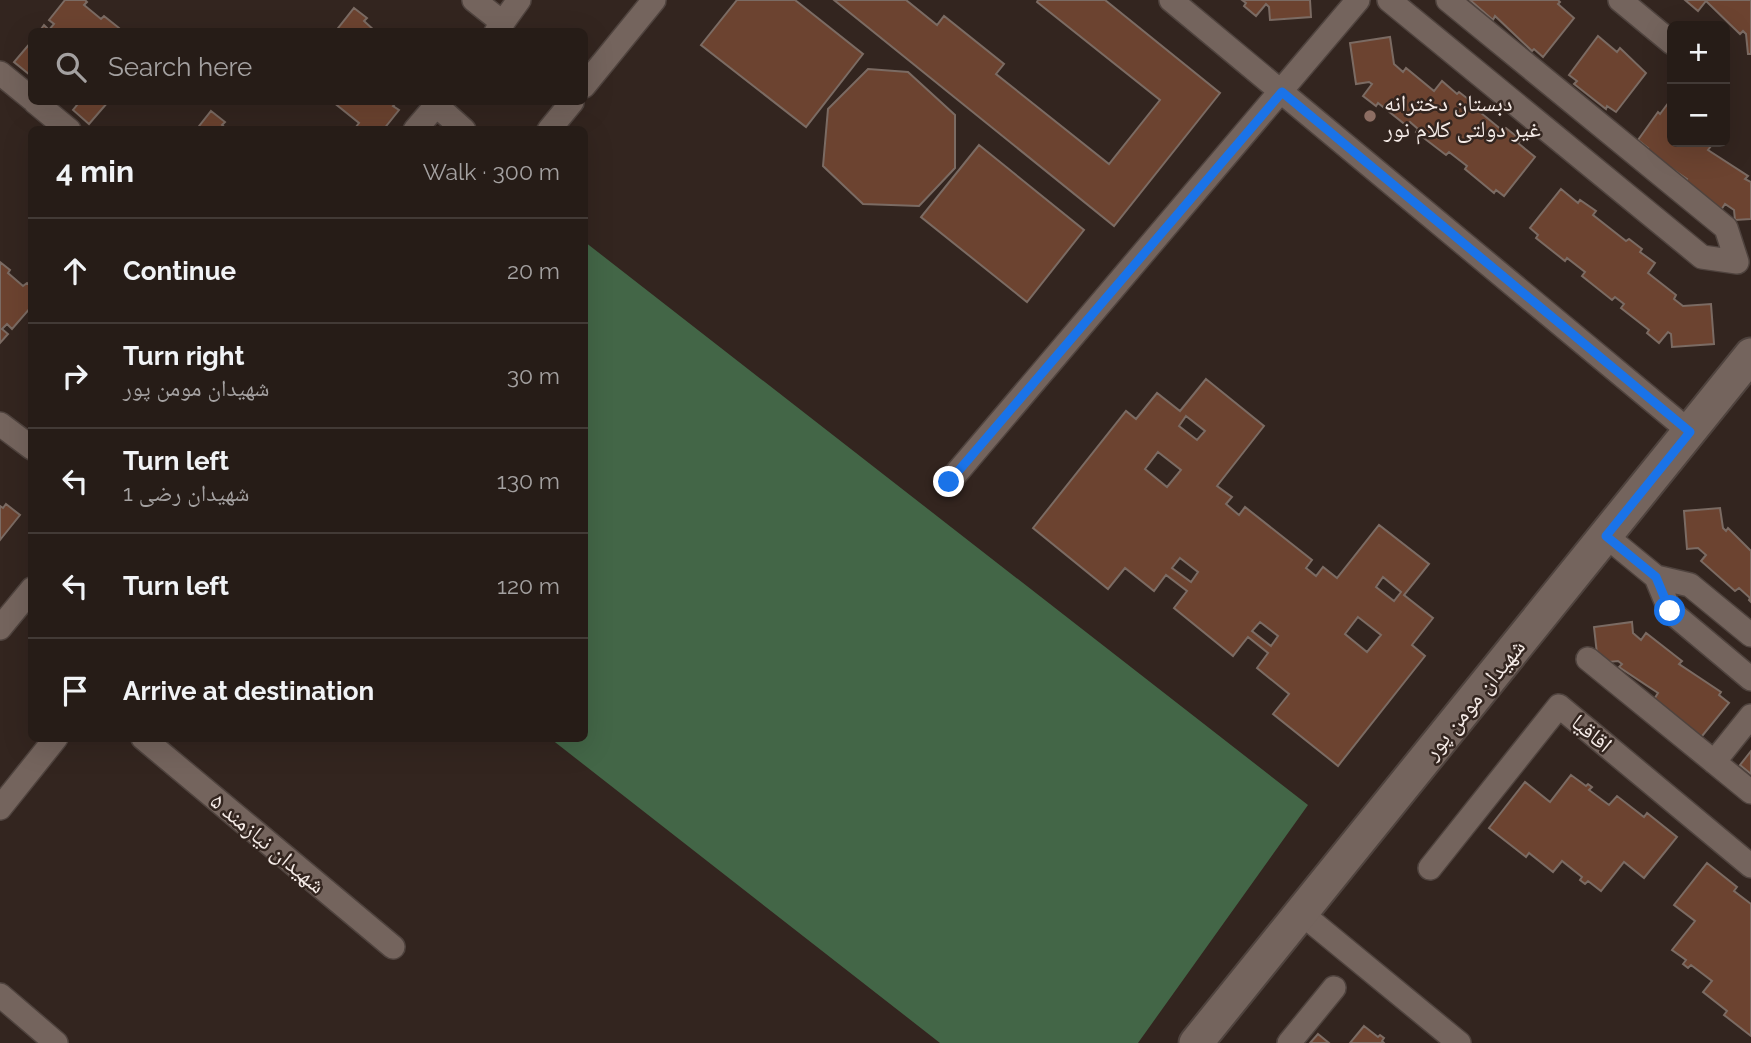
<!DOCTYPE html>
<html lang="en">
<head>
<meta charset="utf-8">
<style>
	body { margin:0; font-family:Raleway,"Noto Naskh Arabic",sans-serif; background:#322924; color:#f1f3f6 }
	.controls { position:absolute; right:21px; top:21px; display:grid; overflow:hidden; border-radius:10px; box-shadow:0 7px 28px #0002 }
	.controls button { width:63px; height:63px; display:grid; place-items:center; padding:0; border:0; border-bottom:2px solid #423a36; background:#261c17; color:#f1f3f6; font:35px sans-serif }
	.stop { position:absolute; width:21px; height:21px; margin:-16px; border:5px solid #1a73e8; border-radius:50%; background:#fff }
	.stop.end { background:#1a73e8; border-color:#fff; box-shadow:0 2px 7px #0008 }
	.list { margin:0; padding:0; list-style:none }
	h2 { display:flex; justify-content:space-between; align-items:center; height:91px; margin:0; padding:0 28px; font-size:30px }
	h2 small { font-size:23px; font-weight:400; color:#a4a1a1 }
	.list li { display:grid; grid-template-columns:46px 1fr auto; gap:21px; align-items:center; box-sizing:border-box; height:105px; padding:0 28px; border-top:2px solid #423a36 }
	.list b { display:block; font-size:26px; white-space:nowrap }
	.list p { margin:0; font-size:23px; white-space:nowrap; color:#a4a1a1 }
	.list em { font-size:23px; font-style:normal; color:#a4a1a1 }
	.icon { flex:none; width:38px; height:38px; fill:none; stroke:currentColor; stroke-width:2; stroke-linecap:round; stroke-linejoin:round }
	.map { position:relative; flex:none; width:1751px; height:1043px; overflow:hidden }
	.search { position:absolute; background:#261c17; box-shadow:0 7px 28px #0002; left:28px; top:28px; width:560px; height:77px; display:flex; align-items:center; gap:18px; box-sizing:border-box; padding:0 24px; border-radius:10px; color:#a4a1a1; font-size:26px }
	.panel { position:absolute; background:#261c17; box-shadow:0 7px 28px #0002; left:28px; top:126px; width:560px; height:616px; border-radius:10px }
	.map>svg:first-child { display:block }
	.forest { fill:#436647 }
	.building { fill:#6c4330; stroke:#7b6b63; stroke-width:2; fill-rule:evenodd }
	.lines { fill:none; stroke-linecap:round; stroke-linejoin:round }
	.street-casing { stroke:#4f433e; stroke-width:26 }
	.secondary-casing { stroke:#4f433e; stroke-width:37 }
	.street { stroke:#74645d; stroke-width:23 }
	.secondary { stroke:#74645d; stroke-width:33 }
	.route { stroke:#1a73e8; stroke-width:9 }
	.education-dot { fill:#8d6e63; stroke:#33251f; stroke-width:2.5 }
	.labels { text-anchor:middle; stroke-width:5; stroke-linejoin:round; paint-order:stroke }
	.poi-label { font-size:23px; fill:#f5ebe7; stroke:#33251f; text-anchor:start }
	.street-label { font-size:23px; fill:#f5ebe7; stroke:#33251f }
</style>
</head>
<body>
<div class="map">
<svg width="1751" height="1043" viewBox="0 0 1751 1043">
	<rect width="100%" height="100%" fill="#33251f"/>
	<path class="forest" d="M585,242L1308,805L1138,1043H940L551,739L584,738Z"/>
	<path class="building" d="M65,0H85L87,2L84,5L101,19L104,16L119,28L117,32H39L44,25L49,30L54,24L49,20Z
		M737,0H795L863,54L806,127L701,45Z
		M834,0H906L937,25L944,16L1004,64L996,74L1109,164L1160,100L1037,2L1038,0H1105L1220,93L1114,226Z
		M1242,0H1310L1311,17L1270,20L1269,7L1266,4L1256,16L1244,6L1246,3Z
		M1470,0H1558L1560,2L1558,4L1574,18L1543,57L1534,49L1532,51L1495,16L1493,20Z
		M1685,0H1751V54H1748L1746,34L1743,31L1740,34L1706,1L1698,11Z
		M354,8L367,18L364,21L376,32H335Z
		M1598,36L1617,52L1620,48L1646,73L1616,112L1607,106L1606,109L1574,84L1577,81L1569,75Z
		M1390,37L1394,64L1403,72L1406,68L1434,91L1442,81L1457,94L1459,92L1472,102L1470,104L1503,131L1506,128L1521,140L1518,143L1535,157L1504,196L1496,190L1494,193L1465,169L1467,166L1449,152L1446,155L1416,132L1418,129L1410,122L1407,126L1378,103L1376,106L1363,96L1372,84L1369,82L1356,84L1350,43Z
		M32,41V72L30,75L14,62Z
		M868,69L908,72L955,115V168L919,206L863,204L823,166L828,109Z
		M72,102H108L89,124L73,110L77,105Z
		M333,102H397L393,106L399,110L383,130H359L356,127L359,123Z
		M1669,102L1672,104V142H1714L1708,150L1748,176L1745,179L1751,182V219L1735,220L1734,210L1725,204L1721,210L1685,182L1687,179L1646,151L1648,148L1638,140L1658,112L1660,114Z
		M211,111L225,122L222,125L228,130H196Z
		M979,145L1084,230L1027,302L921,217Z
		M1561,189L1578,203L1580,200L1596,211L1593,215L1626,241L1629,239L1642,249L1640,252L1655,263L1648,273L1676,295L1674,299L1683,306L1711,304L1714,344L1672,347L1671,334L1668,332L1659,343L1647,333L1649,330L1621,308L1624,304L1615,297L1612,300L1582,276L1585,272L1567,258L1565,261L1536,238L1538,235L1530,228Z
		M0,262L10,270L8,273L23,286L27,283L32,287V306L12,329L7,324L2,329L8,334L0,343Z
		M1206,379L1264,426L1217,486L1232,497L1226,504L1239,515L1245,507L1312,560L1306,568L1316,576L1323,567L1337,578L1379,525L1429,564L1404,595L1433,618L1412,645L1425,656L1338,766L1273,714L1289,694L1257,668L1268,653L1248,637L1233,656L1174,608L1187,591L1166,575L1154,591L1125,568L1108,589L1033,528L1126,411L1136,419L1157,393L1180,411ZM1186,416L1205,431L1197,440L1179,426ZM1158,452L1181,470L1167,487L1145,469ZM1180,558L1198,572L1191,582L1172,568ZM1383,577L1401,592L1394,601L1376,587ZM1358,617L1381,635L1367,652L1345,634ZM1260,622L1278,636L1271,646L1252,631Z
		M6,504L20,515L0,540V506L3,508Z
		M1720,508L1723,528L1726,531L1728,528L1751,551V602L1749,600L1750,598L1739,588L1735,591L1701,561L1706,555L1698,548L1687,549L1684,511Z
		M1632,622L1633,633L1641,640L1646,633L1682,661L1679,664L1721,692L1719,695L1729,703L1698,741L1651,704L1658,693L1619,667L1622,664L1618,661L1598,663L1594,627Z
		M1751,751V774L1740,765Z
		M1571,775L1586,786L1588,784L1592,787L1589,790L1609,805L1617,796L1644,817L1647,813L1677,837L1644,878L1624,862L1601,891L1588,881L1585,884L1580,880L1582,877L1562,861L1553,872L1529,853L1526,857L1489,828L1525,782L1550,802Z
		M1707,863L1737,887L1734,891L1751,904V1036L1724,1015L1727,1011L1703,992L1712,981L1691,965L1688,968L1683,964L1686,960L1672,950L1695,921L1674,905Z
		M1364,1026L1378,1037L1380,1035L1384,1038L1382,1041L1384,1043H1350Z
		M1318,1034L1329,1043H1310Z"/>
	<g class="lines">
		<defs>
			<path id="street" d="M474,0L503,23
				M1171,0L1690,432
				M1389,0L1702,257L1737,262L1726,228L1448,0
				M1620,0L1672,43
				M496,32L519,0
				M0,73L32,99
				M584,86L654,0
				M35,102L69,130
				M436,105L464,130
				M415,130L439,102
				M549,130L572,102
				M0,424L32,448
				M949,482L1358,0
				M1606,536L1656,577L1690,585L1751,635
				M1656,577L1670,611L1751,679
				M0,628L32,589
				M1588,659L1751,792
				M143,738L393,947
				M1714,762L1751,716
				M0,808L56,738
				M1430,868L1559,706L1751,866
				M1301,913L1459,1043
				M0,995L56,1043
				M1289,1043L1334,988"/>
			<path id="secondary" d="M1196,1043L1751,355"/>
		</defs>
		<use href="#street" class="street-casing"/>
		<use href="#secondary" class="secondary-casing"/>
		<use href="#street" class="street"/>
		<use href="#secondary" class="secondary"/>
	</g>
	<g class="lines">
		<path class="route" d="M949,482L1282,92L1690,432L1606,536L1656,577L1670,611"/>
	</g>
	<circle class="education-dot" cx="1370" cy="116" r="7"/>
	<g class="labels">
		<g class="poi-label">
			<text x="1384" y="111">دبستان دخترانه<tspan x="1384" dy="26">غیر دولتی کلام نور</tspan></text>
		</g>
		<g class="street-label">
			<text transform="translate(1474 699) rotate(-51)" y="8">شهیدان مومن پور</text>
			<text transform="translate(1592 733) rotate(40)" y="8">اقاقیا</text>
			<text transform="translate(268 843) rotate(40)" y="8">شهیدان نیازمند ۵</text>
		</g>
	</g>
</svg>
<div class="controls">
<button>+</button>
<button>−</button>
</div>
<div class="stop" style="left:1670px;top:611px"></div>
<div class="stop end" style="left:949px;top:482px"></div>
<div class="search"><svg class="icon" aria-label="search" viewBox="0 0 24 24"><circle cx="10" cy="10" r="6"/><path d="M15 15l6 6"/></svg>Search here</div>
<section class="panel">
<h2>4 min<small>Walk · 300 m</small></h2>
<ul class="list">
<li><svg class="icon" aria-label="ahead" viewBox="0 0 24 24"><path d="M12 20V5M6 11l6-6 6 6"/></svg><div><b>Continue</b></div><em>20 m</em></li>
<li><svg class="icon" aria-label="right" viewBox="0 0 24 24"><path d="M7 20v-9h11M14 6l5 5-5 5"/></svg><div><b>Turn right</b><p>شهیدان مومن پور</p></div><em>30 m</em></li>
<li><svg class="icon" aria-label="left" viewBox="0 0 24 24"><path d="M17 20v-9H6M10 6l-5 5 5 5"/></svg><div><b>Turn left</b><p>شهیدان رضی 1</p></div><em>130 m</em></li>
<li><svg class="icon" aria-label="left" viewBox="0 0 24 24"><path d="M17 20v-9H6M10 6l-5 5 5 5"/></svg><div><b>Turn left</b></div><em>120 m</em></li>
<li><svg class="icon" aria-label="arrive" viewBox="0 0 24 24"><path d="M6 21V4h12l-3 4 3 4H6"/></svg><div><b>Arrive at destination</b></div></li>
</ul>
</section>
</div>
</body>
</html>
